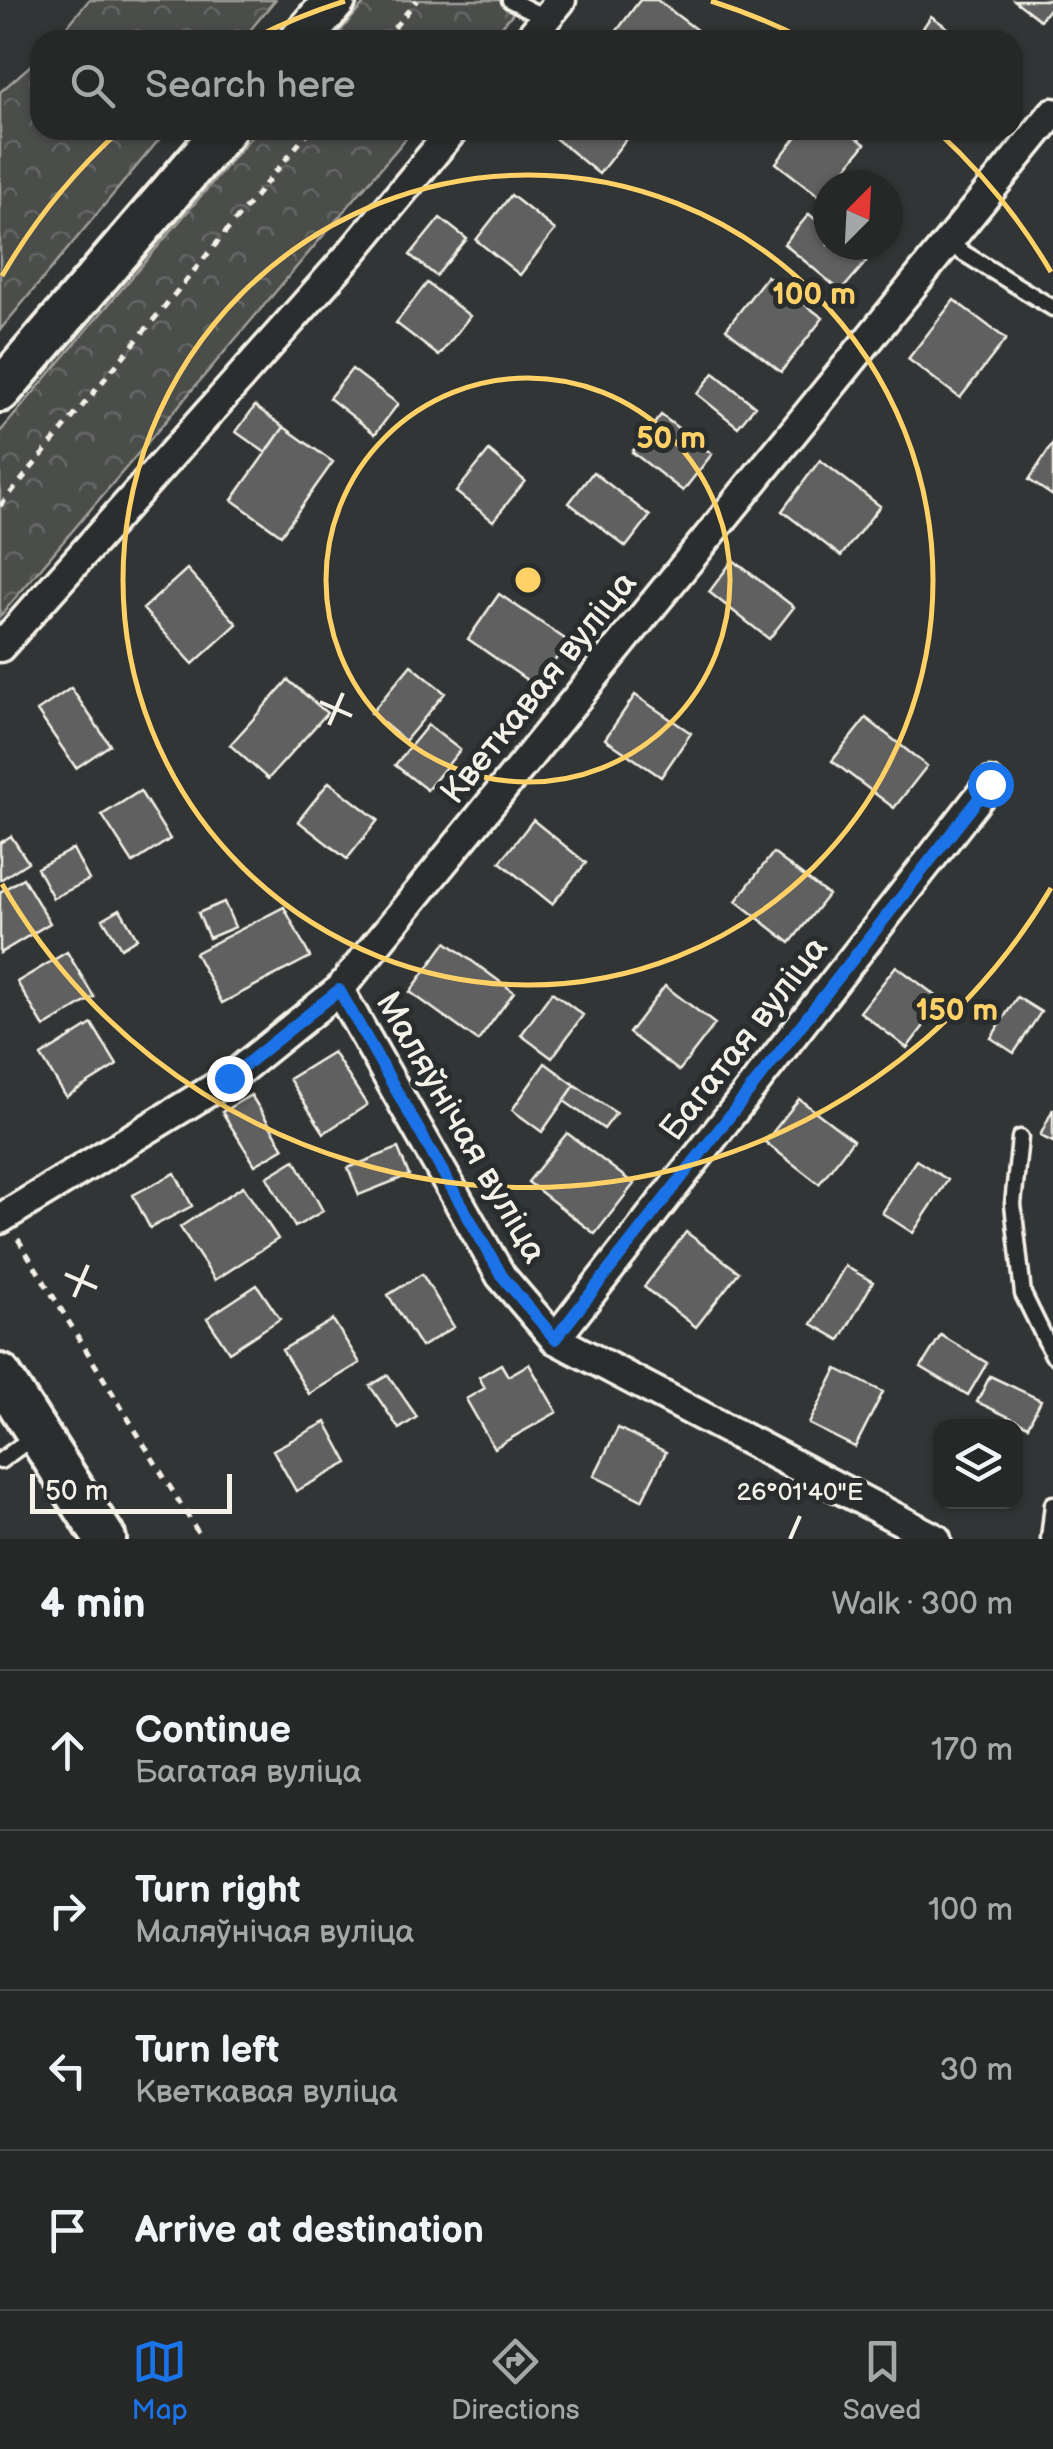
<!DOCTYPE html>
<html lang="en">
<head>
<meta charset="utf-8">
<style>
	body { margin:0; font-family:"Balsamiq Sans",sans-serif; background:#2e3030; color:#f1f3f6 }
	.controls { position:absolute; right:30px; bottom:30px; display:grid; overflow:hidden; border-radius:20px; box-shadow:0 2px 8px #0004 }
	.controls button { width:90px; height:90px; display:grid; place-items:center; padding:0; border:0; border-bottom:2px solid #424445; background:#262828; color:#f1f3f6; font:50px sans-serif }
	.compass { position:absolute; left:813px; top:170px; width:90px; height:90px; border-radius:50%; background:#262828; box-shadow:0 2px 8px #0004; rotate:24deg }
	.scale { position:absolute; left:30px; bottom:25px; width:202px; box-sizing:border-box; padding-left:10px; border:5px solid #f4f1e8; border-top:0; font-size:28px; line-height:35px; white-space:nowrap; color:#f4f1e8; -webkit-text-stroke:8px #2a2d2e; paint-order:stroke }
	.stop { position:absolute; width:30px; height:30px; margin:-22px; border:8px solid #1a73e8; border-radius:50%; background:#fff }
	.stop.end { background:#1a73e8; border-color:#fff; box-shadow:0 2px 10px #0008 }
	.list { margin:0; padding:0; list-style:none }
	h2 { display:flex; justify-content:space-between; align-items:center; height:130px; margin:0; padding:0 40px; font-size:42px }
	h2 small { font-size:32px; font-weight:400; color:#a4a6a8 }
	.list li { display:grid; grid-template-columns:65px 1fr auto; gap:30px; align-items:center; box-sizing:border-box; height:160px; padding:0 40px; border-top:2px solid #424445 }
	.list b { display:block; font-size:38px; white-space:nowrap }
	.list p { margin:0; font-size:32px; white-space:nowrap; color:#a4a6a8 }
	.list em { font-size:32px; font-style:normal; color:#a4a6a8 }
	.icon { flex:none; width:55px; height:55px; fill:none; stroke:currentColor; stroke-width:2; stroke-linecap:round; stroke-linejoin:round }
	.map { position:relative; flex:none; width:1053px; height:1539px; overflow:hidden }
	.search { position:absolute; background:#262828; box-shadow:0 2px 8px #0004; left:30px; right:30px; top:30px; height:110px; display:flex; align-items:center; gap:25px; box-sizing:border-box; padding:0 35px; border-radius:30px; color:#a4a6a8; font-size:38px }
	.sheet { height:770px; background:#262828 }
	nav { display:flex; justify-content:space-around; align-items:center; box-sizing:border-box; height:140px; border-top:2px solid #424445; background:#262828; font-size:28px; color:#a4a6a8 }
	nav a { display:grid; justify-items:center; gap:5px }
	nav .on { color:#1a73e8 }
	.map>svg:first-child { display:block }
	.forest { fill:url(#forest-crowns); stroke:#a09f9a; stroke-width:2.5 }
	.building { fill:#5f605f; stroke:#f4f1e8; stroke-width:2.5 }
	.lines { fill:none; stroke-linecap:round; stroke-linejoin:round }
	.lane-casing { stroke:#f4f1e8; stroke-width:21 }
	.street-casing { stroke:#f4f1e8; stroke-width:35 }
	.secondary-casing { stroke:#f4f1e8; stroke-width:48 }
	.path { stroke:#f4f1e8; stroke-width:5; stroke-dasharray:8 8; stroke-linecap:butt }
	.lane { stroke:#2a2d2e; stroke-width:14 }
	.street { stroke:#2a2d2e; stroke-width:28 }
	.secondary { stroke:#2a2d2e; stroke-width:40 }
	.route { stroke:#1a73e8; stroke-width:12 }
	.ticks { fill:none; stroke:#f4f1e8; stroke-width:4 }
	.ring { fill:none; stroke:#ffd166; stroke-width:5 }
	.labels { text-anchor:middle; stroke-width:10; stroke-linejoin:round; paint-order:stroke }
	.street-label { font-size:35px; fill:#f4f1e8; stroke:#2a2d2e }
	.ticks-label { font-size:25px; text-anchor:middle; fill:#f4f1e8; stroke:#2a2d2e; stroke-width:10; stroke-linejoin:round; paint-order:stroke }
	.centre { fill:#ffd166; stroke:#2a2d2e; stroke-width:5 }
	.ring-label { font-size:30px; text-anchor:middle; font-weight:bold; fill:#ffd166; stroke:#2a2d2e; stroke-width:10; stroke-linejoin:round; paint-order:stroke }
</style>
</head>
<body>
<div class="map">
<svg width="1053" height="1539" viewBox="0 0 1053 1539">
	<defs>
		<pattern id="forest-crowns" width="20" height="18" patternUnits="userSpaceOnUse" patternTransform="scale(2.5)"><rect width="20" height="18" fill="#4b4d4c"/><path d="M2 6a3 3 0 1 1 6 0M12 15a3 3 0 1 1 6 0" fill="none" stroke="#666766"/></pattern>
	</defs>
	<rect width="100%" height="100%" fill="#323535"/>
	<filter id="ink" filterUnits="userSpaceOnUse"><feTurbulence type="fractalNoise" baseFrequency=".01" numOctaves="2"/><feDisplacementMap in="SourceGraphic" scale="20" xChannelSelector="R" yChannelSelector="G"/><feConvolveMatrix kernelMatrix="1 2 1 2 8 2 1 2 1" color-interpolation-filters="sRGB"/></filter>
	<g filter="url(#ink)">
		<path class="forest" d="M89,0H275L242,40H56Z
			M367,0H524L490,40H333Z
			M40,57V130H167L0,330V92Z
			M257,130H413L0,616V432Z"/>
		<path class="building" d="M640,0H657L698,31L690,40H610Z
			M1014,0H1053V4L1040,20Z
			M931,16L965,40H915Z
			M545,130H633L599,174Z
			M802,130H846L865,144L833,185H828L823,199L776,163Z
			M511,195L555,230L520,275L476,240Z
			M809,214L828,230V245H846L866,262L841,291L784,244Z
			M440,218L467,239L436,276L410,255Z
			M767,276L823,318L781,372L726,329Z
			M427,283L470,316L439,356L396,323Z
			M954,300L1006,339L960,398L908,359Z
			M352,369L398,404L375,434L329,398Z
			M714,373L755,406L738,427L697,394Z
			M255,406L284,427L266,453L236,432Z
			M661,415L712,454L683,491L632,452Z
			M284,427L333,462L281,535L232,500Z
			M1053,443V496L1029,480Z
			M489,451L525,481L493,521L456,492Z
			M820,460L880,506L841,556L782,511Z
			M593,472L650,516L626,547L569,503Z
			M733,560L794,607L769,639L709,592Z
			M187,569L237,624L193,664L143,609Z
			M499,594L568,641L537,687L468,639Z
			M411,665L445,693L405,741L371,713Z
			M288,680L327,713L268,779L230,745Z
			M71,688L110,745L76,768L37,711Z
			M635,695L691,733L661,777L605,739Z
			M866,718L927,766L894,808L832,761Z
			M428,725L460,750L427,790L395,765Z
			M329,782L378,820L347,859L298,821Z
			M140,791L170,839L133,863L102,815Z
			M533,820L586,863L552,904L500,862Z
			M11,836L28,862L0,880V843Z
			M73,849L89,880L53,898L37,868Z
			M773,853L828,895L790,943L736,901Z
			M23,878L50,923L0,953V892Z
			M224,902L235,927L209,938L198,913Z
			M284,907L310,957L222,1003L195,953Z
			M120,909L137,938L121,948L103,919Z
			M446,942L514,992L478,1041L410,992Z
			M67,952L94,997L44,1027L17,982Z
			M896,966L943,1001L907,1048L860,1012Z
			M665,986L715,1024L679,1071L629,1033Z
			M552,992L583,1015L552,1058L521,1035Z
			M1017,997L1041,1012L1014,1053L991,1038Z
			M92,1024L117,1065L66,1097L41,1056Z
			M333,1052L367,1105L324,1133L289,1079Z
			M545,1063L575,1085L542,1132L512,1110Z
			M575,1085L616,1113L604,1129L564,1101Z
			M251,1095L284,1148L255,1165L222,1112Z
			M799,1099L853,1140L819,1184L765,1142Z
			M1053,1109V1142L1040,1136Z
			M567,1133L634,1184L595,1234L528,1182Z
			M398,1148L409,1175L359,1195L348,1168Z
			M295,1160L323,1211L295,1227L267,1177Z
			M916,1160L948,1180L913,1233L882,1213Z
			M175,1173L192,1206L150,1228L133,1195Z
			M243,1186L278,1239L215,1280L180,1227Z
			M686,1232L739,1272L696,1327L644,1287Z
			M845,1266L873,1282L840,1340L812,1324Z
			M422,1274L454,1327L421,1347L388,1295Z
			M257,1285L280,1319L229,1352L207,1318Z
			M333,1320L360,1363L309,1394L282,1350Z
			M941,1335L987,1363L968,1395L921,1367Z
			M501,1364L508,1376L529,1364L557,1412L494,1448L466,1399L485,1388L479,1377Z
			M837,1369L883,1392L855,1447L809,1424Z
			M388,1375L417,1417L399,1429L370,1386Z
			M990,1376L1041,1400L1028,1426L977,1402Z
			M326,1422L348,1463L296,1491L273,1450Z
			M618,1428L666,1452L642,1500L594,1476Z"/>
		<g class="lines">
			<defs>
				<path id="lane" d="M510,0L546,18
					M947,243L1053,308
					M1020,1138L1013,1204L1023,1294L1053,1355
					M0,1461L33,1437
					M1049,1539L1053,1504"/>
				<path id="street" d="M528,40L561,0
					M0,647L352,252L453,130
					M339,990L501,1276L555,1339L936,1539
					M0,1219L229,1079L339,990L1053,113
					M555,1339L990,783"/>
				<path id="secondary" d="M301,40L335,0
					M0,391L224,130
					M0,1375L105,1539"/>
			</defs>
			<use href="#lane" class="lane-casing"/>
			<use href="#street" class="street-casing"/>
			<use href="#secondary" class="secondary-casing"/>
			<path class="path" d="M384,40L417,0
				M0,506L310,130
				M18,1239L202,1539"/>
			<use href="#lane" class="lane"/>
			<use href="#street" class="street"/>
			<use href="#secondary" class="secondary"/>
		</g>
	</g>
	<g class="lines" filter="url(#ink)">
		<path class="route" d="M229,1078L339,990L502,1276L555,1339L990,784"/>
	</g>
	<path class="ticks" d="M320,702L352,716M329,725L343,693M65,1274L97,1288M74,1297L88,1265M790,1539L800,1516"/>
	<g class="ring">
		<circle cx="528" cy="580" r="202"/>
		<circle cx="528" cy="580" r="405"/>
		<path d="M1051 888A607 607 0 0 1 2 884M2 276A607 607 0 0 1 118 132M252 39A607 607 0 0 1 345 1M711 1A607 607 0 0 1 804 39M938 132A607 607 0 0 1 1051 272"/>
	</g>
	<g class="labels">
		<g class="street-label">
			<text transform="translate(538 687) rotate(-51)" y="12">Кветкавая вуліца</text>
			<text transform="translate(743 1038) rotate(-52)" y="12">Багатая вуліца</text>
			<text transform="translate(462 1127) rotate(60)" y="12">Маляўнічая вуліца</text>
		</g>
	</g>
	<g class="ticks-label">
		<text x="800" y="1500">26°01'40"E</text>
	</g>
	<circle cx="528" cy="580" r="15" class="centre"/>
	<g class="ring-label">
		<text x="814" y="304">100 m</text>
		<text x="671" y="448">50 m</text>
		<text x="957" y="1020">150 m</text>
	</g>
</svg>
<div class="controls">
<button><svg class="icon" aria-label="layers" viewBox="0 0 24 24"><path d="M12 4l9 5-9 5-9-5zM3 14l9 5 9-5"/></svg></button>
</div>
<svg class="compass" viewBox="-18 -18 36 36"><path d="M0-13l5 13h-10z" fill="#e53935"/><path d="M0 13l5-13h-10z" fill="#a4a6a8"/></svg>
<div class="scale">50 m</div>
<div class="stop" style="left:990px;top:784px"></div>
<div class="stop end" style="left:229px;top:1078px"></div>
<div class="search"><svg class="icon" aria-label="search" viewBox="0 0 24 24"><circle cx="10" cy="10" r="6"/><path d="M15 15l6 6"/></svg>Search here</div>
</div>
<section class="sheet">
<h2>4 min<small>Walk · 300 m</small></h2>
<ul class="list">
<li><svg class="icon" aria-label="ahead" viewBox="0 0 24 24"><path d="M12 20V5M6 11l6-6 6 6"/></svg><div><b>Continue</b><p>Багатая вуліца</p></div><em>170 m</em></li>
<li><svg class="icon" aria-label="right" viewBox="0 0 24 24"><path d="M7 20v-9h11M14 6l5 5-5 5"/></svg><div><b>Turn right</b><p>Маляўнічая вуліца</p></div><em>100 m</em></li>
<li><svg class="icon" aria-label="left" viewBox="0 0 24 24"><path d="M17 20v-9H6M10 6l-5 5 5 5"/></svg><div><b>Turn left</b><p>Кветкавая вуліца</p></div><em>30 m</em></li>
<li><svg class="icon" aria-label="arrive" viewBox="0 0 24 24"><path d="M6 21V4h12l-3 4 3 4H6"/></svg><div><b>Arrive at destination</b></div></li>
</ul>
</section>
<nav>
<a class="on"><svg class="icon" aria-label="map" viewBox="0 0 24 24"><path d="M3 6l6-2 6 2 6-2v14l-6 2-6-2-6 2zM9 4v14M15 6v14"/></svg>Map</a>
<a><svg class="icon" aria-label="directions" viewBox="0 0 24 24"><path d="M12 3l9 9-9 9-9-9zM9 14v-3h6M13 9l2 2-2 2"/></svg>Directions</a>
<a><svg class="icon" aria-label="saved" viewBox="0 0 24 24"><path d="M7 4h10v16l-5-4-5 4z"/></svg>Saved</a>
</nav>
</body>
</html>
